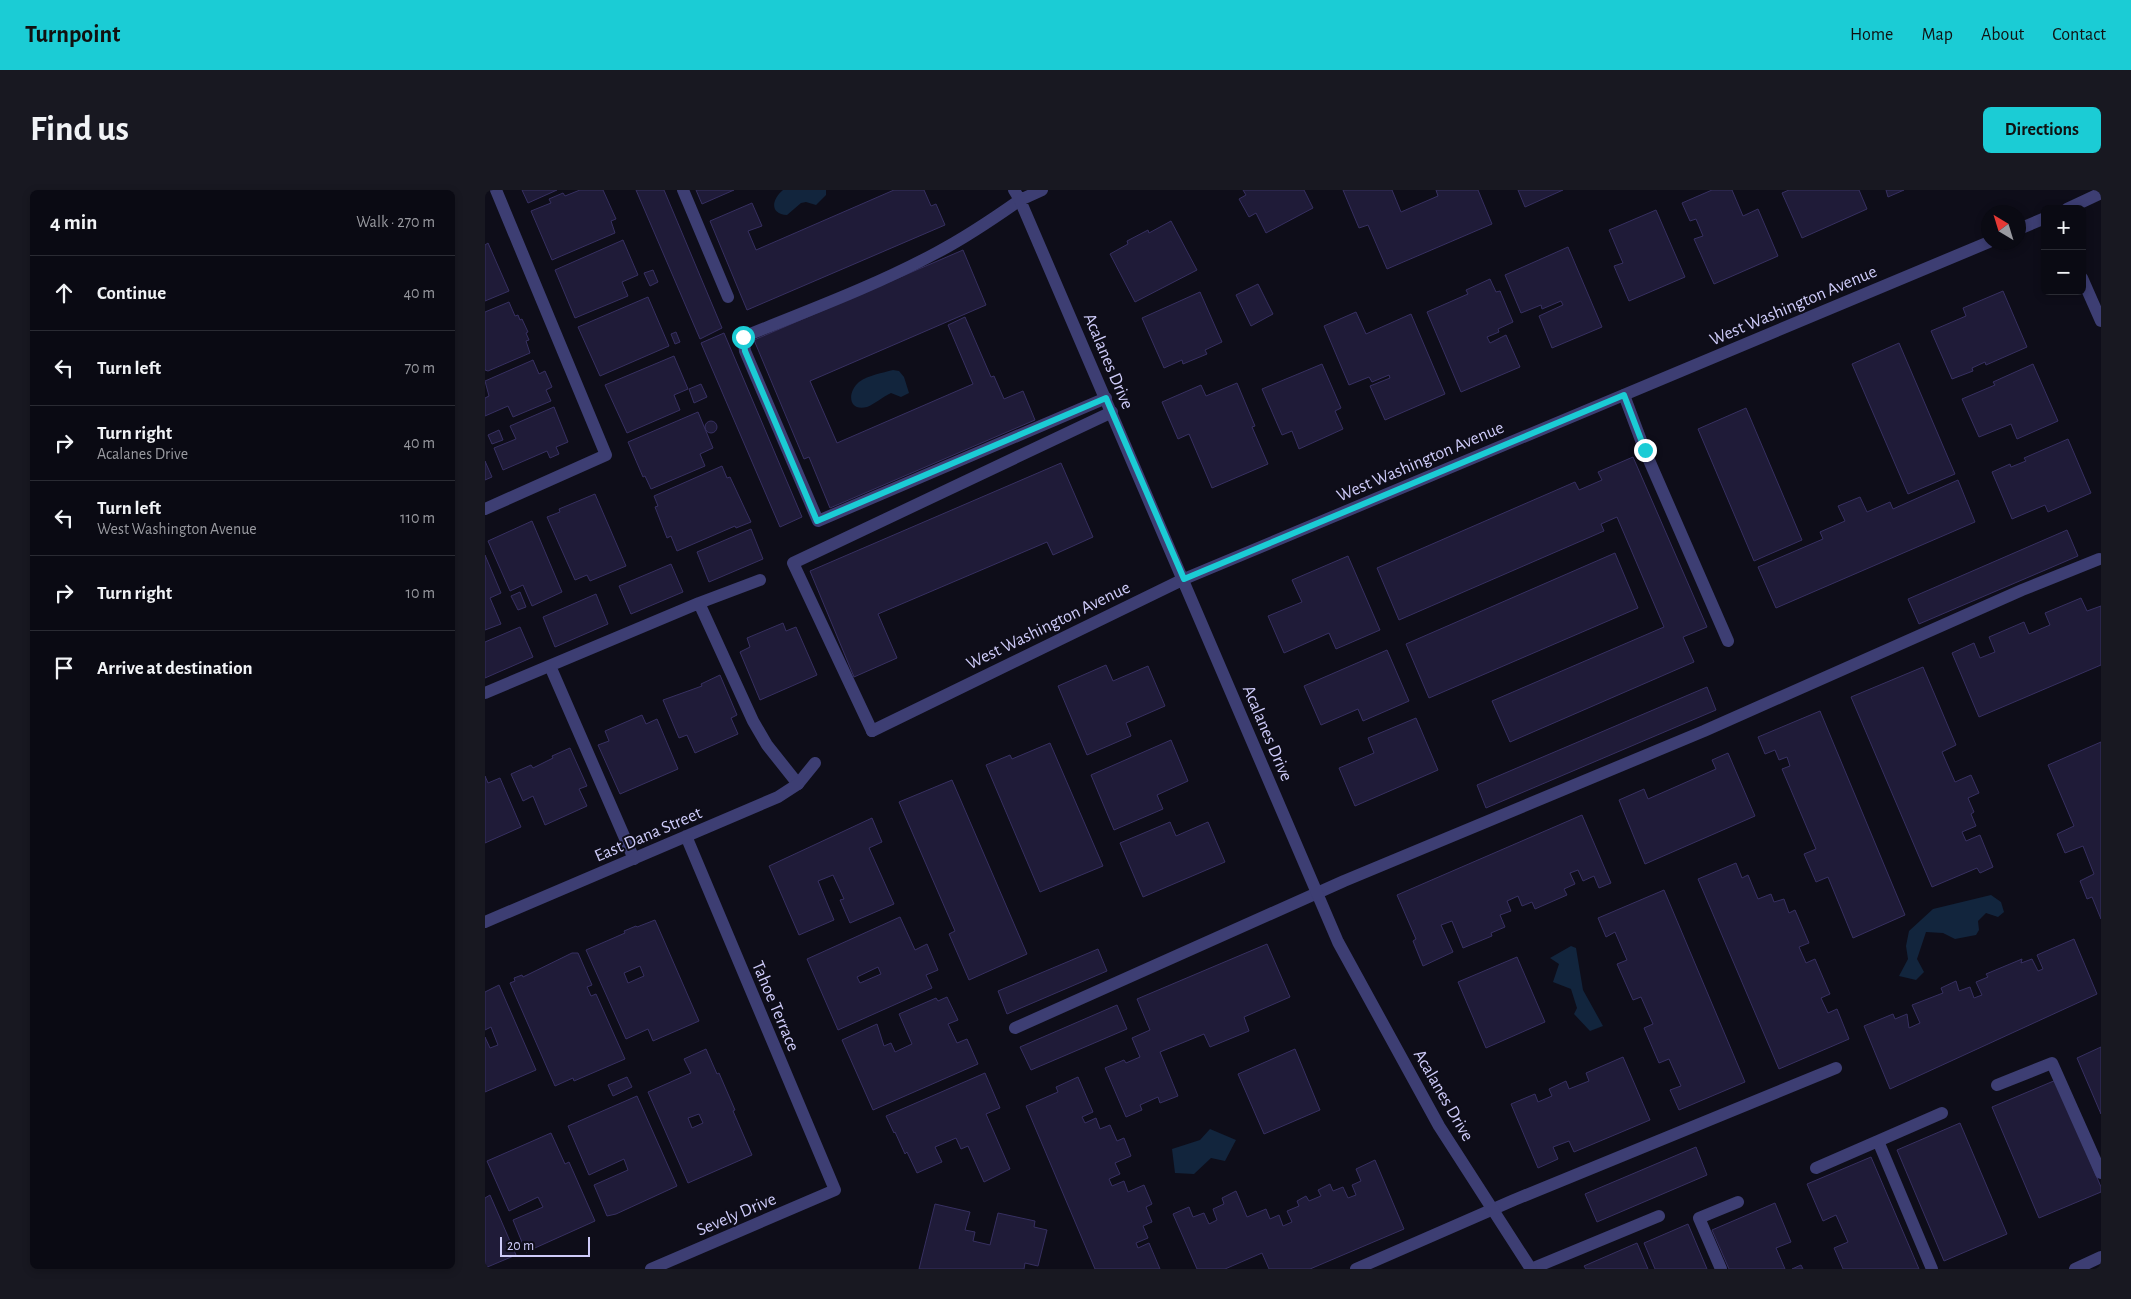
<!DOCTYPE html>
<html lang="en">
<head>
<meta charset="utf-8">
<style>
	body { margin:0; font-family:"Alegreya Sans",sans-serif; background:#181821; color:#f1f3f6 }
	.controls { position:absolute; right:15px; top:15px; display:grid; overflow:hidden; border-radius:8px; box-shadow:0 2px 8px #0003 }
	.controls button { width:45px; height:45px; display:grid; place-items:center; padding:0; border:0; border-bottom:1px solid #2a2b33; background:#0a0a13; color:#f1f3f6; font:25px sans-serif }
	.compass { position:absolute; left:1496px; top:15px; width:45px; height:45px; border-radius:50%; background:#0a0a13; box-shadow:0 2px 8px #0003; rotate:322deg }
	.scale { position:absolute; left:15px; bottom:12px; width:90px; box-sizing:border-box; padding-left:5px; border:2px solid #cecbf9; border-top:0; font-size:14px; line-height:18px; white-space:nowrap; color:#cecbf9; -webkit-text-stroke:4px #0e0d19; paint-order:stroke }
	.stop { position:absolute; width:15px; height:15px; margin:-11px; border:4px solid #1bccd5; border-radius:50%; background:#fff }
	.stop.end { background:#1bccd5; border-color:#fff; box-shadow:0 1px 5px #0008 }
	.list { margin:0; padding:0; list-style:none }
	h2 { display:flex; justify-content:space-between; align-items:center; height:65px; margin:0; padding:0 20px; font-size:21px }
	h2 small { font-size:16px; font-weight:400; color:#999aa0 }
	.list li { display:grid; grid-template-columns:32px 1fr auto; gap:15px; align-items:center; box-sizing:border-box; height:75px; padding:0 20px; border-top:1px solid #2a2b33 }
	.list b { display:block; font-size:19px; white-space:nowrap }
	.list p { margin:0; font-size:16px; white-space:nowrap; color:#999aa0 }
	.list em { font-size:16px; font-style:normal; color:#999aa0 }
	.icon { flex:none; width:28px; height:28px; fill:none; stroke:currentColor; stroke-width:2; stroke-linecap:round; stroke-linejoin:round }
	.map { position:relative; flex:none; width:1616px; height:1079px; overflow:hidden; border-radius:8px }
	header { display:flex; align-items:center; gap:30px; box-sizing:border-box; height:70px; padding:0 25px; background:#1bccd5; color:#111 }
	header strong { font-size:24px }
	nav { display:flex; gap:28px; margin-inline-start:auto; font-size:18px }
	.intro { display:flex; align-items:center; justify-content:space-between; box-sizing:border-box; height:120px; padding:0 30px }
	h1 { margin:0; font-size:35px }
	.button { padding:12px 22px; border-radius:8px; background:#1bccd5; color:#111; font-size:18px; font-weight:700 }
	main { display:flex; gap:30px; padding:0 30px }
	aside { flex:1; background:#0a0a13; border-radius:8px; box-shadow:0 2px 8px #0003 }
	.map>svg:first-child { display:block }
	.water { fill:#12253d }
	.building { fill:#1f1b38; stroke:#373061; fill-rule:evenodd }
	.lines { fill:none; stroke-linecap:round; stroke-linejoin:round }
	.service { stroke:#3d3e73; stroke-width:12 }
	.minor { stroke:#3d3e73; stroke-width:12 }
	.route { stroke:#1bccd5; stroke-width:6 }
	.labels { text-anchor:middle; stroke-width:4; stroke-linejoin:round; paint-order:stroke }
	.street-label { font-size:18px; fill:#cecbf9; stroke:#0e0d19 }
</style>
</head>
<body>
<header>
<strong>Turnpoint</strong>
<nav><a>Home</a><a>Map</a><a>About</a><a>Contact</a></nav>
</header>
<div class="intro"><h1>Find us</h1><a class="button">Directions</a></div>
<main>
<aside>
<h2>4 min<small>Walk · 270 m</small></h2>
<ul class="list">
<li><svg class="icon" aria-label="ahead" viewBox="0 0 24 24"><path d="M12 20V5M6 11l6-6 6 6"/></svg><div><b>Continue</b></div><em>40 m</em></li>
<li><svg class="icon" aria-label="left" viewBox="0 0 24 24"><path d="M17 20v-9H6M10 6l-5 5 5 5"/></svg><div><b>Turn left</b></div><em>70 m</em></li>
<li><svg class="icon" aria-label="right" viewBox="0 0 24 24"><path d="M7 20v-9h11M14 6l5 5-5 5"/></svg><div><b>Turn right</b><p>Acalanes Drive</p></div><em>40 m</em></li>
<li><svg class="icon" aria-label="left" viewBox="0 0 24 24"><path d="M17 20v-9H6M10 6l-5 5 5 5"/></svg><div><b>Turn left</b><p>West Washington Avenue</p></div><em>110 m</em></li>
<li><svg class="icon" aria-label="right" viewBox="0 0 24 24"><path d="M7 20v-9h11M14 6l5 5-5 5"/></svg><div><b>Turn right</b></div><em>10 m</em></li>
<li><svg class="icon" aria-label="arrive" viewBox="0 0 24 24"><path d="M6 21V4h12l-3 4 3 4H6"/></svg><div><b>Arrive at destination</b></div></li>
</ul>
</aside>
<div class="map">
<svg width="1616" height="1079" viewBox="0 0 1616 1079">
	<rect width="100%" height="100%" fill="#0e0d19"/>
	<path class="water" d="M298,0H341V5L331,15L321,12L316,13L302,25C284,24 287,9 298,0Z
		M408,180L414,181L419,187L424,203L416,207L406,203C397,207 390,214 382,217C363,222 362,202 374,192C384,185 397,183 408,180Z
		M1506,705L1516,712L1519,722L1513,727L1501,723L1493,731L1494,740L1491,745L1470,749L1458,743L1441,742L1432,769L1439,782L1431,790L1414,786L1423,769L1421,756L1424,741L1448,719Z
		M1086,756L1091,758L1098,800L1118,836L1105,841L1089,824L1092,818L1086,799L1068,792L1074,774L1065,768Z
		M725,939L751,950L740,971L726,968L709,984L690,983L687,959L715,950Z"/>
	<path class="building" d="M37,0H72L43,13Z
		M95,0H118L131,29L126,31L130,43L67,70L46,21L66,13L64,9L78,3L80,6Z
		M151,0H179L237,138L215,149Z
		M211,0H249L217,14Z
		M409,0H439L446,16L451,14L460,35L262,120L225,31L267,13L277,36L263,41L271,60Z
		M758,0H819L828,18L781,43L771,23L764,27L754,9L761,5Z
		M858,0H907L916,22L953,6L951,0H993L1007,34L902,79L883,35L874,38Z
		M1033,0H1078L1040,17Z
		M1227,0H1247L1258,26L1273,19L1293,66L1229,94L1209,49L1218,46L1211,29L1205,31L1197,13Z
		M1304,0H1374L1382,19L1317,48L1297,3Z
		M1401,0H1419L1403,7Z
		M1171,20L1200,87L1144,111L1129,76L1138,73L1124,40Z
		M686,31L712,80L650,112L625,64L643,54L642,51L663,40L664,43Z
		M138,50L153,85L137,92L143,106L90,128L70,80Z
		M3,53L24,101L0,111V55Z
		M1083,57L1117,137L1067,158L1054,126L1078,115L1076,111L1057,119L1056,115L1036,123L1020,85Z
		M478,60L501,115L325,191L352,253L488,194L463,135L480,127L506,187L509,186L519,209L538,201L550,230L345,318L324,267L319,269L269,150Z
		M168,80L173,92L165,96L159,83Z
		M1005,89L1011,102L1015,101L1028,132L1013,139L1014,142L1002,147L1005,153L1021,145L1035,177L976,202L942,122L983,104L981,100Z
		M773,94L788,124L766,136L751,105Z
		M1518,101L1542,157L1501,175L1500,172L1487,178L1488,181L1467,189L1446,141L1481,126L1478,118Z
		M715,102L737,152L720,160L722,164L698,174L697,170L679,178L657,128Z
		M163,107L184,156L115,186L93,137Z
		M24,112L30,126L33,125L35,130L37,129L43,142L41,143L44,150L41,151L45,163L3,181L0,180V122Z
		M871,122L881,144L926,124L960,204L900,230L885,196L905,188L904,185L887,192L884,187L864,195L839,136Z
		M191,142L195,152L190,154L186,144Z
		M239,143L317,327L295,337L216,153Z
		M1414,153L1470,284L1423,304L1367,174Z
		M189,166L203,199L189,205L195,220L142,243L120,195Z
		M48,170L54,184L60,181L67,197L61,200L66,211L28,227L23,216L0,226V208L4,206L0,191Z
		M837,174L856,218L850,221L858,239L814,259L807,241L797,245L777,199Z
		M1548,174L1573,231L1532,249L1526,234L1494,247L1477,209L1510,195L1508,192Z
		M752,193L770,236L767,237L783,274L727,298L704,244L693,249L677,212L716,195L721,206Z
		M216,194L222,207L209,213L204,199Z
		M69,217L83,252L71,257L74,264L65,268L62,261L18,280L9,258L31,249L25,236Z
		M1261,218L1317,350L1269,371L1213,239Z
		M213,222L228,258L215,264L220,276L166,299L160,286L158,287L143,252Z
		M220 237a6 6 0 1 1 12 0a6 6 0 1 1-12 0Z
		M14,240L18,250L7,254L3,245Z
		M1583,249L1606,303L1563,322L1560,315L1527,329L1507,282L1525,274L1526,277L1541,271L1539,268Z
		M1148,267L1222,437L1198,447L1209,472L1025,552L1007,511L1179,437L1132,327L1116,334L1119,341L914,430L892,378L1090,292L1094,300L1117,290L1113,282Z
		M0,271L7,287L0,290Z
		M576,273L608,347L568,365L562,352L393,424L412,468L369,487L325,381Z
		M237,276L242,288L245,287L266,332L251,338L250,336L192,361L186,346L182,348L170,317L173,316L169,306Z
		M1473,290L1490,332L1291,418L1273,377L1338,349L1335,342L1360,331L1353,316L1375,307L1382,322L1405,312L1408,319Z
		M110,304L141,376L105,391L102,385L90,390L62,327L75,322L74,319Z
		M47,331L77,402L47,416L38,395L25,401L3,351Z
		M266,339L278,369L224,392L212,362Z
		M1582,340L1593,366L1434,434L1423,409Z
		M1130,363L1153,418L944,508L921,454Z
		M0,365L16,403L5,408L16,434L0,440Z
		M863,366L895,440L851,459L844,443L799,463L783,426L817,412L807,390Z
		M186,374L198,402L146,424L134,396Z
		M35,402L41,417L33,420L26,406Z
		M111,404L123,434L70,457L58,427Z
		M1596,408L1602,421L1616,416V475L1494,527L1467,463L1489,453L1495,468L1510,462L1504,447L1539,432L1544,444L1565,435L1560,423Z
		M298,433L301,441L311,437L332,485L275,510L255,462L265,457L262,448Z
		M35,437L48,467L0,488V452Z
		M902,460L924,511L878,531L873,519L836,535L819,496Z
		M621,475L628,491L663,476L680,516L641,533L646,546L602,565L573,496Z
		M1438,477L1471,555L1457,562L1470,592L1486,585L1494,603L1483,608L1489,622L1486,624L1491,636L1477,642L1481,651L1495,645L1508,677L1495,683L1492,678L1447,697L1366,507Z
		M235,485L252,525L246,528L253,544L210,563L202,545L194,548L178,510L217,496L216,494Z
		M1222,497L1231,520L1001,618L992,595Z
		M1335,521L1420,725L1368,748L1343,687L1331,692L1319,664L1331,659L1297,579L1305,576L1302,567L1294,570L1290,560L1280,564L1273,547Z
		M157,525L161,534L172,529L193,579L135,604L113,555L124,551L120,541Z
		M931,528L953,580L870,616L854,578L889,563L883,548Z
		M686,550L703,591L672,605L678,619L629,640L606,585Z
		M1616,552V729L1607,707L1602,709L1595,691L1609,684L1598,656L1580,663L1572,644L1589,636L1563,575Z
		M565,553L618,676L555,702L501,575L525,565L527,569Z
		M85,558L102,596L94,599L102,616L60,635L48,606L38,611L26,584L46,575L48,578L68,568L67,566Z
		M1243,563L1270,626L1160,674L1134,610L1159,599L1163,609L1231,579L1227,570Z
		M0,586L3,593L15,588L36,637L0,653Z
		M467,590L542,764L484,790L464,744L470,741L414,612Z
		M1097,625L1126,693L1114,698L1109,686L1098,691L1093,680L1085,683L1090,694L1079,699L1082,705L1050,719L1047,712L1037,716L1033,706L1022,711L1026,721L1015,725L1020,737L1006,743L1007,746L978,758L967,731L956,735L968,762L938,776L928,751L931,749L912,705Z
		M387,628L397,652L384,658L409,714L365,733L355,710L359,709L348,685L333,691L349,730L314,745L284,676Z
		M685,632L691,646L723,632L740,672L658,707L635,653Z
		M1251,673L1257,688L1263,685L1273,709L1286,704L1289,712L1299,709L1304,723L1310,720L1324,753L1314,757L1321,773L1330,769L1345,804L1336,808L1343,823L1352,819L1364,849L1294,879L1213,689Z
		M1179,700L1260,892L1194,920L1185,900L1196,896L1184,869L1174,873L1159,838L1168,834L1156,807L1148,810L1132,774L1142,770L1130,742L1121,747L1113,728Z
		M415,727L430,760L442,754L453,780L441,785L447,798L353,840L322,769ZM393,777L396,784L375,793L372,787Z
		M170,730L214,831L168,851L163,839L141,849L101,760L140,743L139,741L151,736L152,737ZM155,776L159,786L143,793L139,783Z
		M1589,749L1612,804L1405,899L1379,836L1408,824L1410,829L1422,824L1424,838L1435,833L1427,815L1458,803L1456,798L1471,791L1474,801L1485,797L1489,808L1497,805L1491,792L1503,787L1501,784L1537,769L1536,773L1547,769L1553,781L1558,779L1552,765Z
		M782,754L805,807L759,827L764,841L725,857L719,844L675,862L693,906L675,913L673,907L655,915L657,920L641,927L620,878L639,870L641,873L655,867L647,848L665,840L652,809Z
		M613,759L622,781L522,824L513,801Z
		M87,763H93L107,795L102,797L106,806L111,804L140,869L89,891L88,888L70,896L25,793L30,791L29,788L37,785L38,787Z
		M1032,767L1060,832L1001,858L973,792Z
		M14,795L51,880L0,902V847L5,858L13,855L6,837L0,840V802Z
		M462,807L473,830L463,834L472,853L482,849L493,874L388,920L357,850L392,834L399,856L406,853L410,862L427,854L414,824L451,808L453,811Z
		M632,815L642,839L546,880L535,857Z
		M1616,857V924L1592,868Z
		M221,859L232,884L234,883L250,920L248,921L267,965L203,993L163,902L206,883L199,869ZM214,924L218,933L207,938L203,928Z
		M810,859L835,920L779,944L753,884Z
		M1138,867L1165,930L1089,962L1084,951L1068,957L1073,969L1053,978L1026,914L1050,904L1053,912L1067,906L1064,899L1081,891L1084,899L1104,891L1101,883Z
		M500,883L515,918L501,924L525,979L499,992L483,956L476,959L471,948L450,957L457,972L432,983L422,962L420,964L410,942L409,943L401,926Z
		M142,887L147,897L128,906L123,895Z
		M593,887L608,922L597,927L600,933L611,928L615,939L625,935L632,951L639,948L646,966L630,973L635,984L624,989L627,996L639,991L643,1002L659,995L667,1014L661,1017L667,1032L658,1036L663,1048L651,1053L653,1058L664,1053L675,1079H610L541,916L573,902L571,897Z
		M1571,890L1616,997V1002L1554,1028L1507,917Z
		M152,906L192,996L131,1024L122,1026L109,995L143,980L139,969L104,985L83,936Z
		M1475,933L1522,1044L1459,1071L1412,960Z
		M66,943L80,974L84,972L110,1031L41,1062L28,1030L58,1017L53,1007L24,1021L2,971Z
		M1211,957L1222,985L1112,1032L1100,1004Z
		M1386,967L1434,1079H1358L1349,1058L1363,1052L1351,1025L1338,1031L1322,994Z
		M890,970L919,1039L825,1079H784L777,1063L740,1079H712L688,1024L704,1017L708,1027L719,1023L724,1034L732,1030L728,1019L739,1014L737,1008L751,1001L762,1027L781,1019L785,1029L794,1025L798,1036L807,1032L802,1021L814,1016L812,1011L821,1006L824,1011L836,1006L833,1000L845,994L848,1001L858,997L863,1008L871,1005L867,995L876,991L871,979Z
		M5,1005L31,1065L0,1078V1008Z
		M1290,1013L1306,1052L1291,1058L1300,1079H1244L1227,1040Z
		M450,1014L485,1022L480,1040L490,1042L488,1051L505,1055L513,1023L550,1031L549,1037L562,1040L553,1076L540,1073L539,1079H434Z
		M1203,1034L1222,1079H1170L1159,1053Z
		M1152,1053L1163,1079H1101L1099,1076Z
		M1316,1075L1318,1079H1307Z"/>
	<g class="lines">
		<path class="service" d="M198,0L243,107
			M535,10C508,29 480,48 451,63C390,96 322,121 258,147L260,161L333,331L621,208
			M1139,205L1160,261L1243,451
			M0,319L121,265L11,0
			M214,413L268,531L282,555L313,594
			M65,476L149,669
			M0,503L214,413L275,390
			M387,541L308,373L627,222
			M530,838L859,691L1219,541L1537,400L1614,369
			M1512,895L1567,873L1616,983
			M1393,951L1457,923
			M1331,978L1393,951L1447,1079
			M871,1079L1029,1010L1351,878
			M1046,1079L1174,1026
			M1236,1079L1214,1028L1253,1012"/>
		<path class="minor" d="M529,0L535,10L853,752L954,936L1046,1079
			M535,10L557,0
			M1582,19L1616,3
			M1534,39L1560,28
			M1597,88L1616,131
			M387,541L699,389L1504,52
			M0,732L293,607L313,594L330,573
			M166,1079L350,1000L201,646
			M1590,1079L1616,1067"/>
	</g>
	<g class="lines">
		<path class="route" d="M258,147L260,161L332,331L621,208L699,389L1139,205L1160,260"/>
	</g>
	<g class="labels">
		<g class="street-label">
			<text transform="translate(1308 115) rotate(-23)" y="6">West Washington Avenue</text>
			<text transform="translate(624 171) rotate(67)" y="6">Acalanes Drive</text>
			<text transform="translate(935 271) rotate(-23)" y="6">West Washington Avenue</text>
			<text transform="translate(563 435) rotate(-26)" y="6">West Washington Avenue</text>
			<text transform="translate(783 543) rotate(67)" y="6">Acalanes Drive</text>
			<text transform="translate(163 644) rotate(-23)" y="6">East Dana Street</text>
			<text transform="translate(291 816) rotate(67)" y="6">Tahoe Terrace</text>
			<text transform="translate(959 905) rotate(60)" y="6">Acalanes Drive</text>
			<text transform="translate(251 1024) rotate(-23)" y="6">Sevely Drive</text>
		</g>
	</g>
</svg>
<div class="controls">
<button>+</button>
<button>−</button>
</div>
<svg class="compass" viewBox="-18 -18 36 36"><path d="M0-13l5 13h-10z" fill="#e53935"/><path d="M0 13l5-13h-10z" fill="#999aa0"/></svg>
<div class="scale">20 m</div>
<div class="stop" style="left:258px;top:147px"></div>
<div class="stop end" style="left:1160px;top:260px"></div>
</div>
</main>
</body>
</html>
